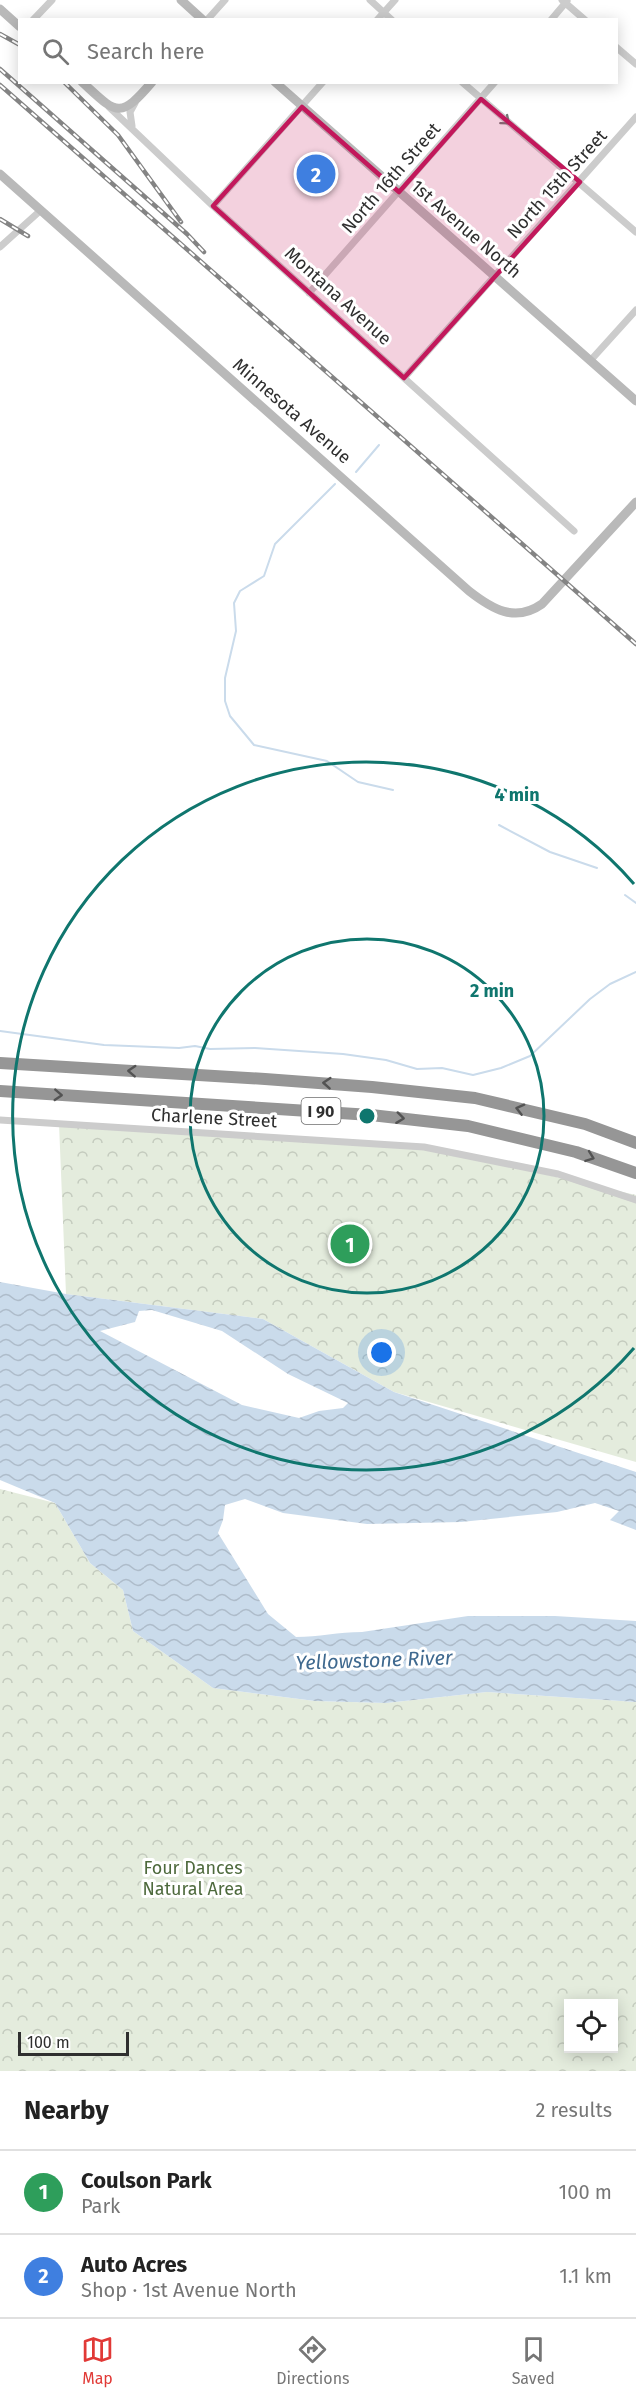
<!DOCTYPE html>
<html lang="en">
<head>
<meta charset="utf-8">
<style>
	body { margin:0; font-family:"Fira Sans",sans-serif; background:#f6f6f6; color:#222 }
	.controls { position:absolute; right:18px; bottom:18px; display:grid; overflow:hidden; border-radius:0px; box-shadow:0 3px 15px #0003 }
	.controls button { width:54px; height:54px; display:grid; place-items:center; padding:0; border:0; border-bottom:2px solid #e0e0e0; background:#fff; color:#222; font:30px sans-serif }
	.scale { position:absolute; left:18px; bottom:15px; width:111px; box-sizing:border-box; padding-left:6px; border:3px solid #2f2f2f; border-top:0; font-size:16px; line-height:21px; white-space:nowrap; color:#2f2f2f; -webkit-text-stroke:4px #fff; paint-order:stroke }
	.you { position:absolute; left:382px; top:1353px; width:21px; height:21px; margin:-15px; border:4px solid #fff; border-radius:50%; background:#1a73e8; box-shadow:0 0 0 9px #1a73e833 }
	.badge { display:grid; place-items:center; width:39px; height:39px; border-radius:50%; background:#e13936; color:#fff; font-size:20px; font-weight:700 }
	.pin { position:absolute; translate:-50% -50%; border:3px solid #fff; box-shadow:0 2px 6px #0006 }
	.list { margin:0; padding:0; list-style:none }
	h2 { display:flex; justify-content:space-between; align-items:center; height:78px; margin:0; padding:0 24px; font-size:26px }
	h2 small { font-size:20px; font-weight:400; color:#767676 }
	.list li { display:grid; grid-template-columns:39px 1fr auto; gap:18px; align-items:center; box-sizing:border-box; height:84px; padding:0 24px; border-top:2px solid #e0e0e0 }
	.list b { display:block; font-size:22px; white-space:nowrap }
	.list p { margin:0; font-size:20px; white-space:nowrap; color:#767676 }
	.list em { font-size:20px; font-style:normal; color:#767676 }
	.icon { flex:none; width:33px; height:33px; fill:none; stroke:currentColor; stroke-width:2; stroke-linecap:round; stroke-linejoin:round }
	.map { position:relative; flex:none; width:636px; height:2071px; overflow:hidden }
	.search { position:absolute; background:#fff; box-shadow:0 3px 15px #0003; left:18px; right:18px; top:18px; height:66px; display:flex; align-items:center; gap:15px; box-sizing:border-box; padding:0 21px; border-radius:0px; color:#767676; font-size:22px }
	.sheet { height:246px; background:#fff }
	nav { display:flex; justify-content:space-around; align-items:center; box-sizing:border-box; height:84px; border-top:2px solid #e0e0e0; background:#fff; font-size:16px; color:#767676 }
	nav a { display:grid; justify-items:center; gap:3px }
	nav .on { color:#e13936 }
	.map>svg:first-child { display:block }
	.park { fill:url(#park-crowns); fill-rule:evenodd }
	.water { fill:url(#water-waves); fill-rule:evenodd }
	.lines { fill:none; stroke-linecap:round; stroke-linejoin:round }
	.stream { stroke:#cadbeb; stroke-width:2 }
	.street { stroke:#ccc; stroke-width:7 }
	.secondary { stroke:#b9b9b9; stroke-width:9 }
	.highway { stroke:#969696; stroke-width:12 }
	.rail-casing { stroke:#848484; stroke-width:4.5 }
	.rail { stroke:#fff; stroke-width:2; stroke-dasharray:7; stroke-linecap:butt }
	.oneway { stroke:#767676 }
	.oneway2 { stroke:#535353 }
	.marked { fill:#c2185b; fill-opacity:0.2; stroke:#c2185b; stroke-width:4.5; stroke-linejoin:round }
	.ring { fill:none; stroke:#0f766e; stroke-width:3 }
	.labels { text-anchor:middle; stroke-width:6; stroke-linejoin:round; paint-order:stroke }
	.shield { fill:#fff; stroke:#6d6d6d; stroke-width:1.5 }
	.shield-label { font-size:16px; font-weight:bold; fill:#2f2f2f }
	.street-label { font-size:18px; fill:#2f2f2f; stroke:#fff }
	.park-label { font-size:18px; fill:#4e6a3d; stroke:#fff }
	.water-label { font-size:20px; font-style:italic; fill:#3f698f; stroke:#fff }
	.centre { fill:#0f766e; stroke:#fff; stroke-width:3 }
	.ring-label { font-size:18px; text-anchor:middle; font-weight:bold; fill:#0f766e; stroke:#fff; stroke-width:6; stroke-linejoin:round; paint-order:stroke }
</style>
</head>
<body>
<div class="map">
<svg width="636" height="2071" viewBox="0 0 636 2071">
	<defs>
		<pattern id="park-crowns" width="20" height="18" patternUnits="userSpaceOnUse" patternTransform="scale(1.5)"><rect width="20" height="18" fill="#e4ecdd"/><path d="M2 6a3 3 0 1 1 6 0M12 15a3 3 0 1 1 6 0" fill="none" stroke="#c4cbbe"/></pattern>
		<pattern id="water-waves" width="16" height="10" patternUnits="userSpaceOnUse" patternTransform="scale(1.5)"><rect width="16" height="10" fill="#cadbeb"/><path d="M0 5q4-4 8 0t8 0" fill="none" stroke="#aebcca"/></pattern>
	</defs>
	<rect width="100%" height="100%" fill="#fff"/>
	<path class="park" d="M59,1124L424,1147L636,1195V1462L394,1392L263,1319L66,1294Z
		M0,1489L55,1503L90,1563L123,1590L133,1631L213,1688L315,1701L386,1703L487,1692L636,1702V2071H0ZM568,2004H614V2048H568Z"/>
	<path class="water" d="M0,1282L66,1294L263,1319L394,1392L636,1472V1530L610,1520L619,1511L595,1503L557,1512L461,1522L367,1524L283,1513L245,1499L225,1505L223,1520L218,1533L268,1614L296,1637C318,1637 339,1632 362,1632L468,1616H555L636,1621V1702L487,1692L386,1703L315,1701L213,1688L133,1631L123,1590L90,1563L55,1503L0,1480ZM152,1310L222,1331L288,1374L348,1403L343,1408L319,1411L299,1418L242,1405L100,1331L135,1322L139,1311Z"/>
	<g class="lines">
		<path class="stream" d="M356,472L379,445
			M335,484L275,544L264,576L240,591L234,603L236,631L225,678V701L230,716L254,745L327,761L358,782L393,790
			M499,825L550,852L597,868
			M625,895L636,903
			M0,1031L104,1045L179,1048L195,1046L210,1049L255,1048L343,1054L386,1060L417,1069L442,1068L473,1075L501,1068L530,1056L590,999L610,984L636,972"/>
		<path class="street" d="M370,0L392,20
			M562,0L585,20
			M33,20L52,0
			M207,20L225,0
			M377,20L395,0
			M551,20L567,1
			M616,47L636,64
			M462,82L636,232
			M109,107L213,206L574,531
			M132,126L130,112L135,103
			M213,206L323,82
			M0,247L41,210
			M309,293L495,82
			M590,361L636,310
			M404,378L636,117
			M0,1120L424,1147L558,1174L636,1200"/>
		<path class="secondary" d="M181,0L203,20
			M0,9L20,27
			M82,82C116,113 119,121 152,82
			M275,82L636,401
			M0,174L469,591C492,609 515,623 542,604L636,502"/>
		<path class="highway" d="M0,1063L265,1079L372,1087L475,1098L585,1124L636,1143
			M0,1091L371,1115L468,1126L576,1152L636,1173"/>
		<defs>
			<path id="rail" d="M0,34L20,45
				M0,69L187,234L204,252
				M64,82L118,135L181,222
				M0,85L636,644
				M0,219L28,236"/>
		</defs>
		<use href="#rail" class="rail-casing"/>
		<use href="#rail" class="rail"/>
	</g>
	<defs><path id="oneway-chevron" d="M-2-3.5L2.5 0L-2 3.5" fill="none" stroke-width="1.6" stroke-linecap="round" stroke-linejoin="round" transform="scale(1.5)"/></defs>
	<use class="oneway" href="#oneway-chevron" transform="translate(506 121) rotate(40)"/>
	<g class="oneway2">
		<use href="#oneway-chevron" transform="translate(132 1071) rotate(-177)"/>
		<use href="#oneway-chevron" transform="translate(327 1083) rotate(-176)"/>
		<use href="#oneway-chevron" transform="translate(58 1095) rotate(3)"/>
		<use href="#oneway-chevron" transform="translate(520 1109) rotate(-166)"/>
		<use href="#oneway-chevron" transform="translate(400 1118) rotate(7)"/>
		<use href="#oneway-chevron" transform="translate(590 1157) rotate(20)"/>
	</g>
	<path class="marked" d="M481,99L580,182L404,378L213,206L302,107L399,192Z"/>
	<g class="ring">
		<circle cx="367" cy="1116" r="177"/>
		<path d="M634 1348A354 354 0 1 1 634 884"/>
	</g>
	<g class="labels">
		<rect class="shield" x="301.5" y="1098" width="39" height="26" rx="4.5"/>
		<g class="shield-label">
			<text x="321" y="1117">I 90</text>
		</g>
		<g class="street-label">
			<text transform="translate(391 178) rotate(-49)" y="6">North 16th Street</text>
			<text transform="translate(557 184) rotate(-48)" y="6">North 15th Street</text>
			<text transform="translate(466 229) rotate(41)" y="6">1st Avenue North</text>
			<text transform="translate(338 296) rotate(42)" y="6">Montana Avenue</text>
			<text transform="translate(292 411) rotate(41)" y="6">Minnesota Avenue</text>
			<text transform="translate(214 1118) rotate(3)" y="6">Charlene Street</text>
		</g>
		<g class="park-label">
			<text x="193" y="1874">Four Dances<tspan x="193" dy="21">Natural Area</tspan></text>
		</g>
		<g class="water-label">
			<text transform="translate(374 1660) rotate(-2)" y="7">Yellowstone River</text>
		</g>
	</g>
	<circle cx="367" cy="1116" r="9" class="centre"/>
	<g class="ring-label">
		<text x="517" y="801">4 min</text>
		<text x="492" y="997">2 min</text>
	</g>
</svg>
<div class="controls">
<button><svg class="icon" aria-label="locate" viewBox="0 0 24 24"><circle cx="12" cy="12" r="6"/><path d="M12 2v4M12 18v4M2 12h4M18 12h4"/></svg></button>
</div>
<div class="scale">100 m</div>
<div class="you"></div>
<div class="pin badge" style="left:350px;top:1244px;background:#2e9e5b">1</div>
<div class="pin badge" style="left:316px;top:174px;background:#3f7fe0">2</div>
<div class="search"><svg class="icon" aria-label="search" viewBox="0 0 24 24"><circle cx="10" cy="10" r="6"/><path d="M15 15l6 6"/></svg>Search here</div>
</div>
<section class="sheet">
<h2>Nearby<small>2 results</small></h2>
<ul class="list">
<li><span class="badge" style="background:#2e9e5b">1</span><div><b>Coulson Park</b><p>Park</p></div><em>100 m</em></li>
<li><span class="badge" style="background:#3f7fe0">2</span><div><b>Auto Acres</b><p>Shop · 1st Avenue North</p></div><em>1.1 km</em></li>
</ul>
</section>
<nav>
<a class="on"><svg class="icon" aria-label="map" viewBox="0 0 24 24"><path d="M3 6l6-2 6 2 6-2v14l-6 2-6-2-6 2zM9 4v14M15 6v14"/></svg>Map</a>
<a><svg class="icon" aria-label="directions" viewBox="0 0 24 24"><path d="M12 3l9 9-9 9-9-9zM9 14v-3h6M13 9l2 2-2 2"/></svg>Directions</a>
<a><svg class="icon" aria-label="saved" viewBox="0 0 24 24"><path d="M7 4h10v16l-5-4-5 4z"/></svg>Saved</a>
</nav>
</body>
</html>
